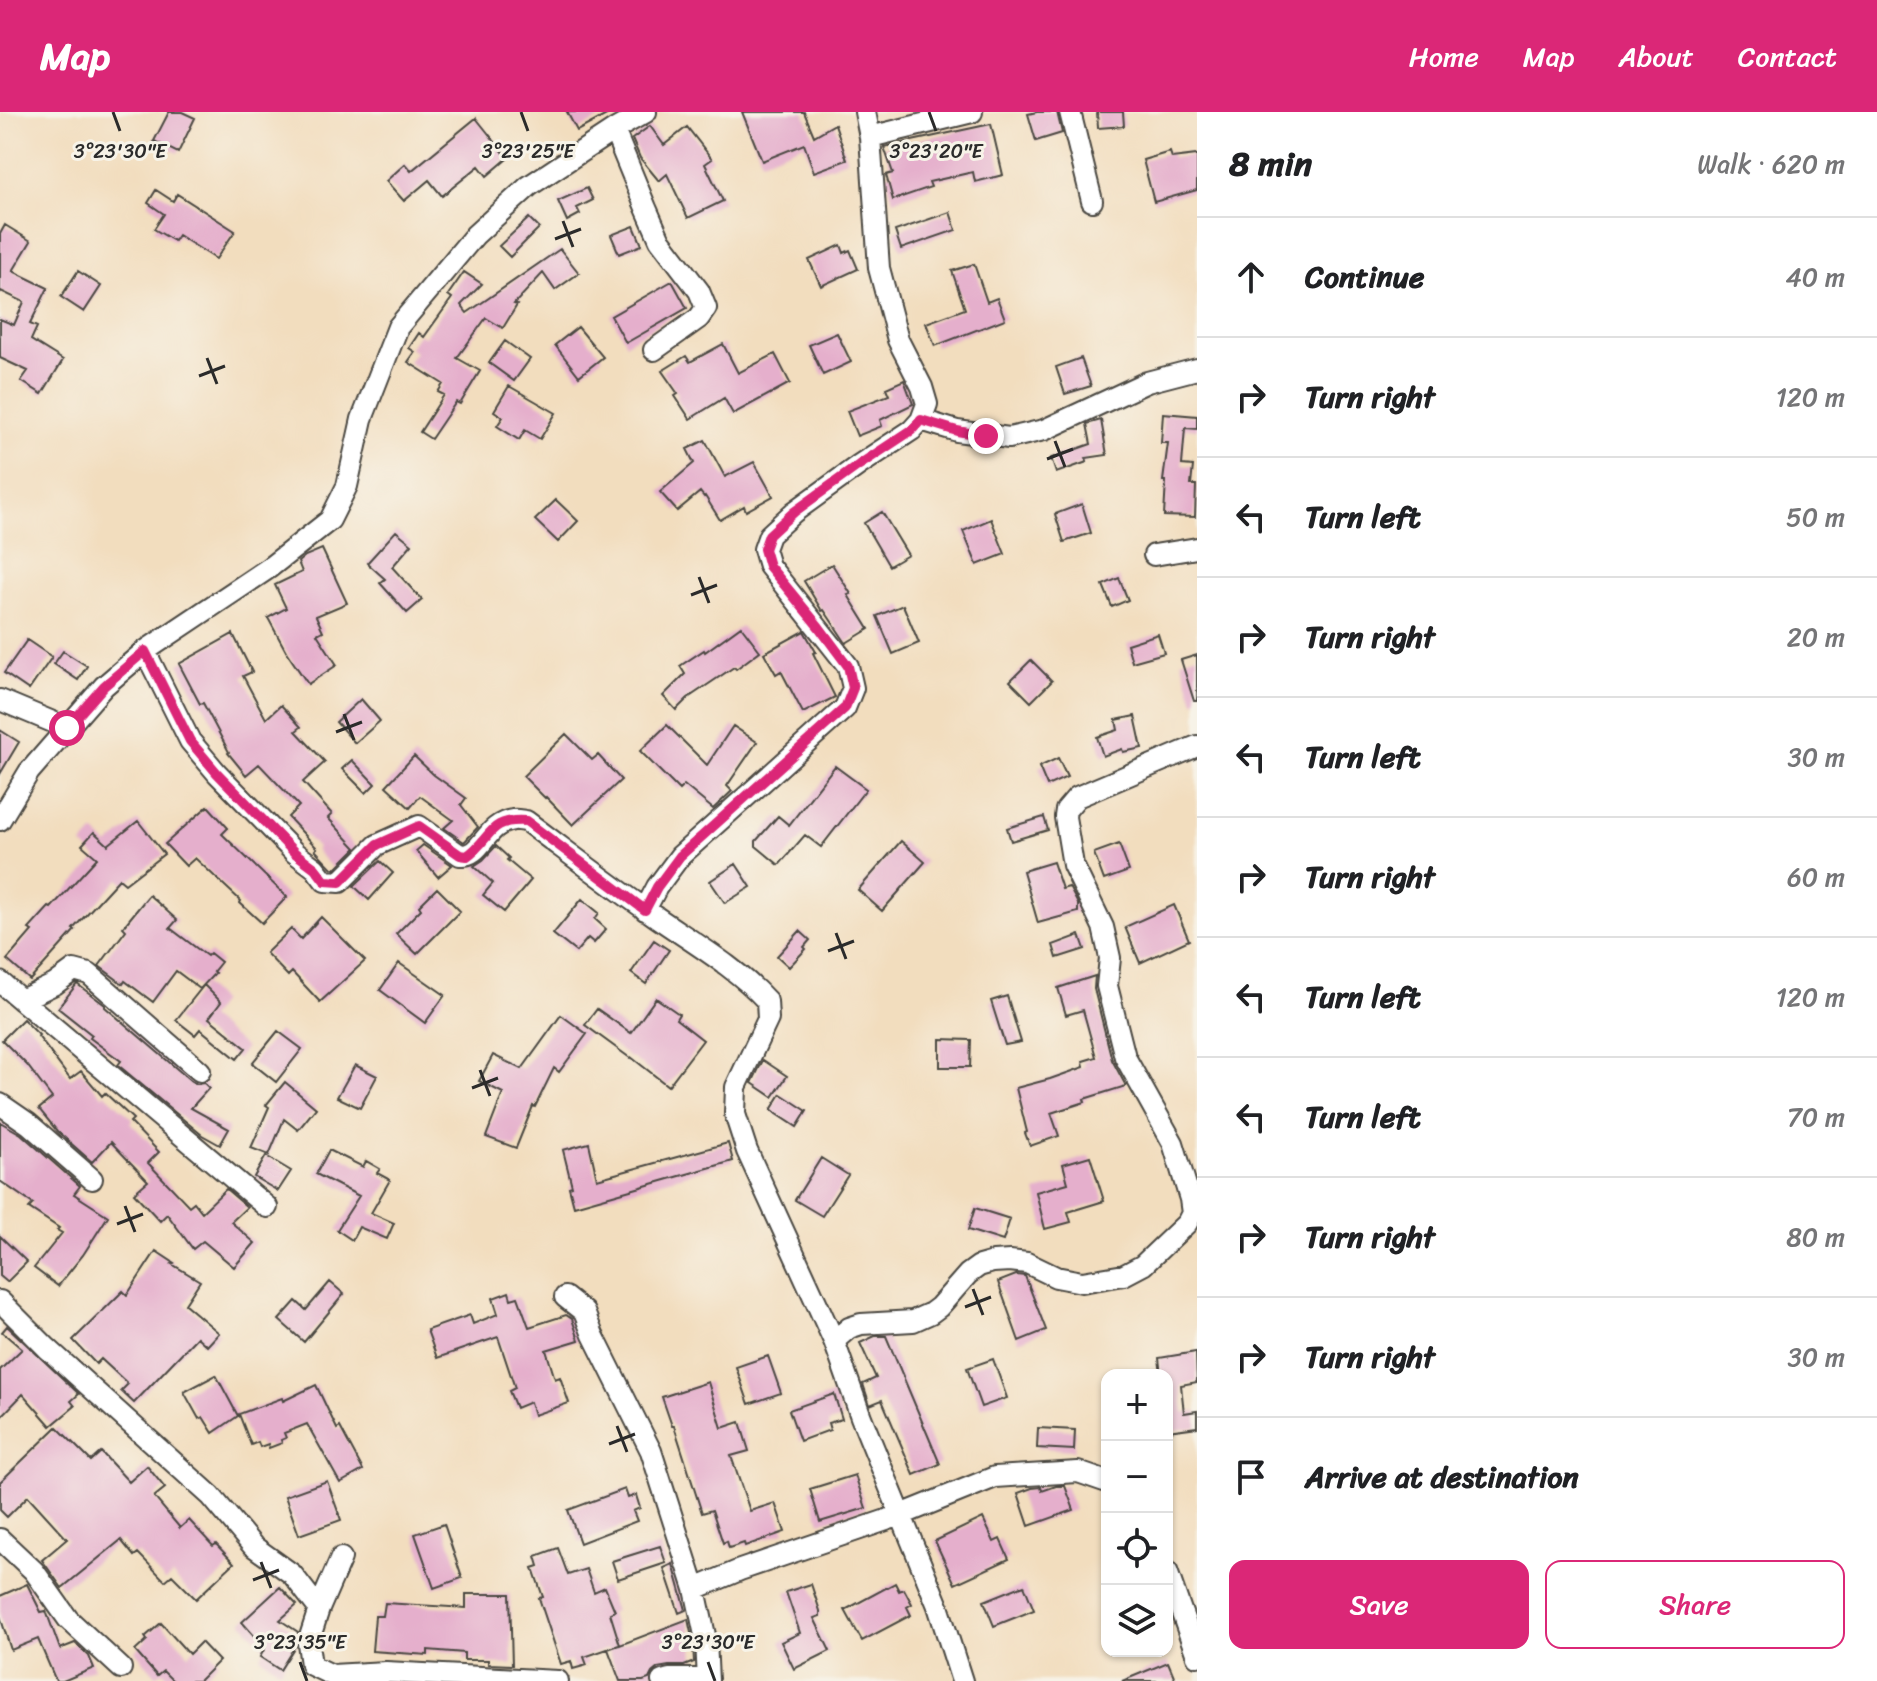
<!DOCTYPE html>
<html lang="en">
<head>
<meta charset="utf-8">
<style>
	body { margin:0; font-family:Sriracha,sans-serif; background:#f2f2f2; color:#202124 }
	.controls { position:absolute; right:24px; bottom:24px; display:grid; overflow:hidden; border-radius:16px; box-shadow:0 2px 6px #0004 }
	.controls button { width:72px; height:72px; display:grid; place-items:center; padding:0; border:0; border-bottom:2px solid #e0e0e0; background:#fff; color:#202124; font:40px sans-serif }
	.stop { position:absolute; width:24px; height:24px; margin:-18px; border:6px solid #db2777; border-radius:50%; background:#fff }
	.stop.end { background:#db2777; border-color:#fff; box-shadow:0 2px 8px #0008 }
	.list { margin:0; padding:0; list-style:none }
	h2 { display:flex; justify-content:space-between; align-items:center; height:104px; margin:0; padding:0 32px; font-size:34px }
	h2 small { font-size:26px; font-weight:400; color:#757577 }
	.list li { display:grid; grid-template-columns:52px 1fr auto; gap:24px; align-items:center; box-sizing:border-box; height:120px; padding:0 32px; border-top:2px solid #e0e0e0 }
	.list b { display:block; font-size:30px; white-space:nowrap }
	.list em { font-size:26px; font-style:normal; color:#757577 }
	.actions { display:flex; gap:16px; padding:24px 32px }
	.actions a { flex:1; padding:18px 0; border:2px solid #db2777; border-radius:16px; text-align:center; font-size:28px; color:#db2777 }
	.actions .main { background:#db2777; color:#fff }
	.icon { flex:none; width:44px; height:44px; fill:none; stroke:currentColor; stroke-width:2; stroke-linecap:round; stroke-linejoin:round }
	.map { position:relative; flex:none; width:1197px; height:1569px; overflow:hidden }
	header { display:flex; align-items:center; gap:48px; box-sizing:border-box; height:112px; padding:0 40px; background:#db2777; color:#fff }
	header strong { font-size:38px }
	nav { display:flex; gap:44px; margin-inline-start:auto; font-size:28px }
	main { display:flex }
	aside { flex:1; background:#fff }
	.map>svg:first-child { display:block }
	.building { fill:#e5afcc }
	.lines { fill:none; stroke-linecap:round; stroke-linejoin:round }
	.minor-casing { stroke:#494641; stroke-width:24 }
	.minor { stroke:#fff; stroke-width:20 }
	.route { stroke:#db2777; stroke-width:10 }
	.ticks { fill:none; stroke:#2b2b2b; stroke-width:3 }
	.ticks-label { font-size:20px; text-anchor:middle; fill:#2b2b2b; stroke:#f7f3e8; stroke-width:6; stroke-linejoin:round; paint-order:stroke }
</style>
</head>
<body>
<header>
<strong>Map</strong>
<nav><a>Home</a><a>Map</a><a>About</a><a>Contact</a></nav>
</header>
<main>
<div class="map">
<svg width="1197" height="1569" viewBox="0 0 1197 1569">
	<rect width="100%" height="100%" fill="#f7f3e8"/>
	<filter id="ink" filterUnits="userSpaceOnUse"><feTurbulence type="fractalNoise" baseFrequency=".0125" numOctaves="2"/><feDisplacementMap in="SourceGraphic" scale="16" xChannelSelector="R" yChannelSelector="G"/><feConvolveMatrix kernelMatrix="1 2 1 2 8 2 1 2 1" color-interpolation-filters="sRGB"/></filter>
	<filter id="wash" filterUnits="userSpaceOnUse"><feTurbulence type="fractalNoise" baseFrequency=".006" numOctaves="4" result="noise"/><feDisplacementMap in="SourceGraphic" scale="32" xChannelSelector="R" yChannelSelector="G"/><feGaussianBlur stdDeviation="1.8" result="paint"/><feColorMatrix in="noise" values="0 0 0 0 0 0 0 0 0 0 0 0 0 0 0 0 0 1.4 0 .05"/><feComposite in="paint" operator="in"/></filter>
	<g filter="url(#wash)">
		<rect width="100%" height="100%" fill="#f2ddbe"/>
		<g id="blocks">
			<path class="building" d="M169,0H182L195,6L178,41L154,29Z
				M567,0H612L577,19Z
				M742,0H804L814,24L835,12L847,48L814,60L804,32L762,49Z
				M1037,0H1057L1062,21L1036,29L1028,2Z
				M1097,0H1123L1124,14L1098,16Z
				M476,6L508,46L487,64L479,54L442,84L429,68L404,89L386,69L405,52L411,59Z
				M991,12L1003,63L975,70L973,60L929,70L931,75L893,88L886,63L893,61L884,35Z
				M650,14L664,33L687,15L712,47L705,52L723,89L688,106L667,62L659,69L640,46L632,27Z
				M1170,40L1172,46L1197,43V78L1154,90L1143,48Z
				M587,76L593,88L577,96L580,102L567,109L558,89Z
				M156,78L173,89L177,82L235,119L216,147L178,123L174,129L154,117L164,102L148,91Z
				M950,100L956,118L901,137L895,119Z
				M529,106L539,116L510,145L499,134Z
				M5,113L31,129L13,159L48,176L30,212L37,215L31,228L63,248L42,282L21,269L28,259L0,246V207L14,213L24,190L1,179L0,181V122Z
				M634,114L642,133L619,142L611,123Z
				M841,133L844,141L850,138L858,157L821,174L809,148Z
				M560,137L579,161L555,178L543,161L514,192L517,193L503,216L486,206L457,246L480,259L460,292L456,290L431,327L420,320L444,283L438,280L443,272L408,250L415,240L409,236L419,221L424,225L452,186L448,183L464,160L482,172L461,193L467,201Z
				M974,152L987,190L997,186L1005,207L935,234L926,211L965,197L952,159Z
				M78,159L101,174L84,200L61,185Z
				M672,169L687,196L626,231L611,204Z
				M578,215L603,245L579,264L555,233Z
				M837,221L851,250L823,263L809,233Z
				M505,229L530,247L514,269L489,251Z
				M723,232L738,261L775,242L790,271L733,302L724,286L690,307L675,284L678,282L662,259L686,244L690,250Z
				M1081,246L1091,274L1065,282L1056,255Z
				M904,268L913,292L880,308L882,314L857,324L847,299L889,283L886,276Z
				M509,274L556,301L540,327L525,318L519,328L497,314L503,305L494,299Z
				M1163,301L1197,304V317L1185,316L1182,353L1193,354L1191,373H1196L1195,405L1164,404L1166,369H1163L1168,331H1161Z
				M1101,308L1107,343L1086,346L1087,350L1056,361L1051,346L1091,332L1087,312Z
				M705,328L725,365L754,350L773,384L746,399L744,394L720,408L705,384L704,385L700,380L677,399L660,380L694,351L687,337Z
				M556,388L578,409L558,430L535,408Z
				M1082,392L1091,421L1064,430L1055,402Z
				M882,400L908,443L889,454L864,411Z
				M991,407L1005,442L977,453L963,419Z
				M396,419L412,432L392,455L422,488L407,501L380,471L385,467L367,451Z
				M322,437L347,491L316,504L323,519L317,522L337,553L308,572L287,541L268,506L286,496L275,473L302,460L298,450L305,444Z
				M832,452L851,482L848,483L869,517L846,531L824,498L822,499L804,469Z
				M1119,466L1128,488L1112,495L1103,473Z
				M903,493L919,531L893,542L877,504Z
				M741,514L760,539L736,557L734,555L688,586L676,598L663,584L685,562L680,554L704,538L705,540Z
				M804,519L816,540L813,541L835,585L803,601L781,559L776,562L764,541Z
				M233,522L252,560L243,564L266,607L281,593L301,615L296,619L325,650L303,670L332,702L328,706L356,736L335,757L332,756L315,738L317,736L288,705L299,694L259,652L246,663L228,641L229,640L203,591L200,592L179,552Z
				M1158,522L1164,541L1132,550L1127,532Z
				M27,528L52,545L29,578L4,561Z
				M63,539L87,554L78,568L54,552Z
				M1197,543V589H1194L1181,548Z
				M1031,548L1052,569L1031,590L1010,569Z
				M361,587L380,609L355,631L336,610Z
				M1135,604L1142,636L1123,640L1122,637L1103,644L1097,625L1118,618L1116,608Z
				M667,613L707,653L733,614L757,630L727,674L732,679L713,697L684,673L679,678L640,639Z
				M0,618L19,630L0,662Z
				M566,622L592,648L598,643L621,668L573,713L546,685L545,686L523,664Z
				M414,644L434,663L466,686L461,693L478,715L466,728L464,730L444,716L453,708L420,684L410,696L386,674Z
				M1058,646L1067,665L1047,674L1039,655Z
				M352,648L375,672L366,681L342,657Z
				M835,654L866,677L821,735L805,723L779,753L756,734V729L778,704L789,713Z
				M208,694L228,716L222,722L287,785L262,811L240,791L241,789L195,746L186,754L165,732Z
				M1044,705L1048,718L1011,729L1007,716Z
				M138,709L164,742L125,772L119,767L73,817L75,818L30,868L7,848L32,819L29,817L49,795L51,796L97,746L82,733L94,720L108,733Z
				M901,729L925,750L882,799L858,778Z
				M1119,732L1129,759L1104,768L1094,741Z
				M423,733L452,753L438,765L416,739Z
				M496,734L509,746L507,748L531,768L504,800L483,783L493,771L474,754L483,748Z
				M380,749L393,761L369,788L354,774Z
				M1053,750L1062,777L1069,775L1078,792V800L1038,811L1023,759Z
				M736,752L751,775L725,791L710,769Z
				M437,776L460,799L417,842L396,822L421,797L419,794Z
				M149,783L177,808L170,816L207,844L210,841L221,850L213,860L215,861L200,877L176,859L153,890L125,869L123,872L99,854L126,818L123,815Z
				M582,787L599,801L595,807L606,817L594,831L588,826L576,840L553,822Z
				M1174,793L1189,828L1140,851L1125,815Z
				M321,805L365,849L320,890L292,860L288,864L266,841L291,817L301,827Z
				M800,819L810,828L804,835L806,837L789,855L777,844Z
				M1080,823L1085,837L1057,846L1053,833Z
				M654,828L669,838L646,872L631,861Z
				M399,851L445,883L425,911L380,878Z
				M1095,864L1094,877L1112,948L1126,974L1084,987L1085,990L1051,1001L1059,1024L1030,1034L1025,1021L1027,1020L1016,976L1050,967L1084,955L1083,949L1096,945L1083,898L1066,903L1058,876Z
				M77,872L105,893V895L191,969L197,972L204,971L209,976L191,996L229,1017L220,1033L202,1023L118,953L121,949L90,926L92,923L58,896Z
				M204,873L221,890L209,906L246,936L237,947L200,917L195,923L176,908Z
				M1007,884L1021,930L1005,933L991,889Z
				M656,886L679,902L676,907L703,928L668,974L631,945L630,946L585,913L597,897L631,921Z
				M561,903L587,922L559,960L554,956L535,995L533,994L516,1036L486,1025L503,981L479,969L493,943L522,957Z
				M23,907L39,923L38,924L70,967L81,959L102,984L105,981L133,1007L130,1010L159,1040L148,1051L189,1094L194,1090L202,1100L226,1077L247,1095L231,1110L255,1131L234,1155L203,1129L193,1137L167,1102L160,1109L134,1081L148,1069L111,1030L92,1050L57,1019L39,997L52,986L27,953L2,928Z
				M278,919L302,937L276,970L252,951Z
				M940,927L971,928L970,955H940Z
				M763,948L787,964L773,985L752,971Z
				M355,953L377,964L360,996L337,985Z
				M285,970L316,996L298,1018L284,1007L269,1043L251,1036L269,995L266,993Z
				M781,982L807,999L797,1015L771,998Z
				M0,1010L21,1022L80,1074L74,1082L108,1104L83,1143L58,1174L34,1156L62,1121L57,1118L59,1116L29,1096L33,1092L0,1069Z
				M589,1031L597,1067L728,1031L733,1049L574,1094L569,1075L572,1074L563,1038Z
				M329,1038L363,1055L366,1049L380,1057L377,1061L390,1068L371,1101L394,1111L387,1127L359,1115L352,1128L337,1118L359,1084L316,1062Z
				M266,1044L291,1059L278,1079L254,1065Z
				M1090,1044L1104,1089L1068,1100L1071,1110L1045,1117L1036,1080L1068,1071L1063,1052Z
				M821,1046L848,1063L822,1104L795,1088Z
				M975,1096L1010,1107L1003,1129L968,1118Z
				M0,1124L27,1150L7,1170L0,1164Z
				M156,1139L174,1151L172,1152L200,1169L185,1192L219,1221L207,1234L197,1225L134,1291L121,1279L128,1272L101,1247L96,1252L73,1228L123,1179L127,1183Z
				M1016,1163L1025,1164L1046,1218L1019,1229L998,1170Z
				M330,1170L344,1182L304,1230L279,1208L296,1189L306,1198Z
				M509,1180L511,1187L518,1185L529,1215L566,1203L572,1207L579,1228L546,1238L555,1267L560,1265L569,1291L534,1303L530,1290L516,1296L509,1279L515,1276L498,1225L437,1246L427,1218L470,1203L473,1212L498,1202L493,1186Z
				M7,1214L79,1282L71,1289L75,1294L51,1314L23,1282L0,1306V1258L22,1237L2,1220Z
				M875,1224H886L940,1352L914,1363L882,1288L870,1293L863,1272L876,1266L860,1231Z
				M1196,1240L1197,1270L1181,1273L1184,1301L1197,1299V1315L1167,1319V1263H1161L1159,1246Z
				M768,1244L781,1281L749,1292L736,1255Z
				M993,1247L1007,1286L981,1295L967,1256Z
				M216,1263L238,1304L213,1321L203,1305L199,1307L184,1280Z
				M708,1270L722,1316L740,1310L749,1339L731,1344L750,1399L775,1391L785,1420L745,1434L744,1431L729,1436L727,1429L723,1431L712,1398L702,1401L674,1314H672L662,1285Z
				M316,1273L337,1317L340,1315L363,1358L340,1371L307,1312L284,1321L286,1326L281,1328L282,1331L269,1336L268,1332L260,1335L258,1330L251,1333L239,1302L282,1286L283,1289Z
				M834,1282L842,1307L828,1311L830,1318L800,1329L789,1298Z
				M57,1315L91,1349L101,1340L129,1370L147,1354L165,1376L154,1385L180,1416L189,1408L213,1434L216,1432L234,1451L196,1487L172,1463L165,1469L138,1441L134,1444L121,1428L62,1476L42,1448L67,1427L28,1384L7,1405L0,1398V1370Z
				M1038,1316L1075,1318L1074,1338L1037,1336Z
				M855,1363L866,1396L820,1410L810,1377Z
				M327,1369L341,1408L299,1423L285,1384Z
				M1056,1374H1065L1074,1398L1029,1414L1018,1381L1032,1376L1041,1375L1042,1379Z
				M625,1377L628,1386L636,1383L640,1396L633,1399L637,1409L580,1431L568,1398Z
				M983,1406L994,1430L1000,1427L1009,1447L955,1472L935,1429Z
				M444,1412L462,1466L434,1476L415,1422Z
				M660,1434L666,1451L618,1467L612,1449Z
				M558,1436L568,1463L586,1457L594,1480L605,1475L615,1499L610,1501L620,1533L688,1507L693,1530L694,1550L684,1554H669L658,1556L652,1561L649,1567L643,1569H620L608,1537L619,1533L584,1545L587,1553L573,1557L571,1549L561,1552L539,1486L543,1485L533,1456L539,1454L536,1444Z
				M673,1452L686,1498L679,1501L664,1456Z
				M895,1471L899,1479L904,1477L912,1492L907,1495L911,1503L862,1529L845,1498Z
				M27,1472L41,1500L46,1499L60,1537L75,1531L89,1544L94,1556L63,1569H56L38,1527L11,1538L0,1504V1484Z
				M811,1472L820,1499V1504L814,1506L830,1539L794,1557L781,1530L800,1521L786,1480Z
				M1024,1473L1034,1498L994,1514L984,1489Z
				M280,1475L297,1493L280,1508L298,1520L295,1534L280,1558L260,1545L265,1536L242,1510Z
				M466,1482H510L512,1553L488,1552V1548H464V1541L428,1538V1543L372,1539L375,1504H383L385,1491L466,1496Z
				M161,1511L189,1542L201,1530L219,1549L199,1569H173L163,1559L157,1564L135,1539L147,1528L145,1525Z
				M1168,1550L1176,1569H1122Z"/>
		</g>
	</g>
	<g filter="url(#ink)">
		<use href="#blocks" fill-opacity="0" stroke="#494641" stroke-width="2"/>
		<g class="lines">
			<defs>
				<path id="minor" d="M1070,0L1092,89
					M614,18L646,96L660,128L699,179L706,196L699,206L654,238
					M870,25L972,0
					M921,308L957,319L1009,326L1044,318L1147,270L1197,257
					M1154,443L1197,436
					M145,539L190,629L217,661L295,741L315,756L325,769L340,770L377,733L419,714L460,743C483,745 484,712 513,708C517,707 522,709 526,709C569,741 611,774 655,804C692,830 736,855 767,889L768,907L736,975L735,1002L747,1039L834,1229L861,1305L938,1494L962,1569
					M0,588L67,616
					M0,708L29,660L104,574L145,539L269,456L330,408L347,374L362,307L398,215L475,123L529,74L614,18L646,0
					M645,798L657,775L680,744L845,596L853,576L848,554L769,454L764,437L769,423L794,400L859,353L912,318L921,308L927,292L922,275L898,228L879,156L870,25L865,0
					M0,870L267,1095
					M21,888L55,872L74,858L89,862L200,959
					M0,992L29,1012L92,1067
					M565,1185L584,1200L593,1223L651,1339L695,1477L706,1528L708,1569
					M0,1189L47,1236L211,1384L253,1434L292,1462L319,1497
					M834,1229L849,1216L861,1212L913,1209L931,1201L939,1195L968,1162L979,1154L993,1150L1010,1149L1027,1151L1056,1165L1082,1170L1124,1163L1143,1153L1187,1111L1192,1101L1190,1087L1173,1031L1125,945L1107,874L1110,846L1103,815L1073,753L1065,705L1066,698L1077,685L1197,634
					M0,1427L34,1459L68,1507L121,1556
					M341,1446L319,1497L308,1531L311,1553L332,1563L386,1560L558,1569
					M1167,1459L1197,1544
					M695,1477L740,1458L901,1403L995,1365L1078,1360L1107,1370
					M662,1569L669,1567H708"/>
			</defs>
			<use href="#minor" class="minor-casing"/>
			<use href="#minor" class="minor"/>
		</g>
	</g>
	<g class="lines" filter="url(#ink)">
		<path class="route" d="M67,616L104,574L145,539L190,629L217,661L295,741L315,756L325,769L340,770L377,733L419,714L460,743L467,744C492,727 487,706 526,709L645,798L657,775L680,744L845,596L853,576L848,554L819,515L769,454L764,437L769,423L794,400L859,353L912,318L921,308L957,319L986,324"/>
	</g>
	<path class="ticks" d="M113,0L120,19M521,0L528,19M929,0L936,19M563,109L573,135M555,127L581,117M207,246L217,272M199,264L225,254M1055,329L1065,355M1047,347L1073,337M699,465L709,491M691,483L717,473M344,602L354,628M336,620L362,610M836,821L846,847M828,839L854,829M480,958L490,984M472,976L498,966M125,1094L135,1120M117,1112L143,1102M973,1177L983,1203M965,1195L991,1185M617,1314L627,1340M609,1332L635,1322M261,1450L271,1476M253,1468L279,1458M300,1550L307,1569M708,1550L715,1569"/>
	<g class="ticks-label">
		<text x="120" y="46">3°23'30"E</text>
		<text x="528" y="46">3°23'25"E</text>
		<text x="936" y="46">3°23'20"E</text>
		<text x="300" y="1537">3°23'35"E</text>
		<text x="708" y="1537">3°23'30"E</text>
	</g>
</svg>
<div class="controls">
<button>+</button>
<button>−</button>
<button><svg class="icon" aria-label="locate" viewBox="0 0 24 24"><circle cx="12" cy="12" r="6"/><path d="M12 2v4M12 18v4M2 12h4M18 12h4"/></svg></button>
<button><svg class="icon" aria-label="layers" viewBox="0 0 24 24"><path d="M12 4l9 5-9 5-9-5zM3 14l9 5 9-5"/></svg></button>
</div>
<div class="stop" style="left:67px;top:616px"></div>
<div class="stop end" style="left:986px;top:324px"></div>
</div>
<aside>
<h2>8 min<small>Walk · 620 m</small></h2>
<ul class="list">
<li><svg class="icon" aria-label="ahead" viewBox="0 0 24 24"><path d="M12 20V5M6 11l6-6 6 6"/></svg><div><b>Continue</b></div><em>40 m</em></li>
<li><svg class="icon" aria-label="right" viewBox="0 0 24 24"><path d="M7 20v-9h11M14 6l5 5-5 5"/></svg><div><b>Turn right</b></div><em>120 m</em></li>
<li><svg class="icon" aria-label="left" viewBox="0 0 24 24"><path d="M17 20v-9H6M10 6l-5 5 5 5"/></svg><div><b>Turn left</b></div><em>50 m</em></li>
<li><svg class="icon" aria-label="right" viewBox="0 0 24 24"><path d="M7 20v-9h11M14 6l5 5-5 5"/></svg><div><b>Turn right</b></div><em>20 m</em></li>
<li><svg class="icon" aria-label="left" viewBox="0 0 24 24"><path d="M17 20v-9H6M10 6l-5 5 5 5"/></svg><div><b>Turn left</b></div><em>30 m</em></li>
<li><svg class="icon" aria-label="right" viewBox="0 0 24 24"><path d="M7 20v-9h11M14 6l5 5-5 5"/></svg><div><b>Turn right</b></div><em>60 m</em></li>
<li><svg class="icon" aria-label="left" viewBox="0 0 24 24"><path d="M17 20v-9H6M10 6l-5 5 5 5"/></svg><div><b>Turn left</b></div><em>120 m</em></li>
<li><svg class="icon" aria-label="left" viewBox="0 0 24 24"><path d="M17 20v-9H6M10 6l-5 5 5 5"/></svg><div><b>Turn left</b></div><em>70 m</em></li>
<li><svg class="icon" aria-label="right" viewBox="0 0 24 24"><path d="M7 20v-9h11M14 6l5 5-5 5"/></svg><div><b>Turn right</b></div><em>80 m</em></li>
<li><svg class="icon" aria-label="right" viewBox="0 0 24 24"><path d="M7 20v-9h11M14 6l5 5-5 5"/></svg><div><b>Turn right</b></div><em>30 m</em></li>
<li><svg class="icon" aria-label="arrive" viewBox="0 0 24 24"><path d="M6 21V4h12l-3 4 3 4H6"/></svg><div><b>Arrive at destination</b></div></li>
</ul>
<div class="actions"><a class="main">Save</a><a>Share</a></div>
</aside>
</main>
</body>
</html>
